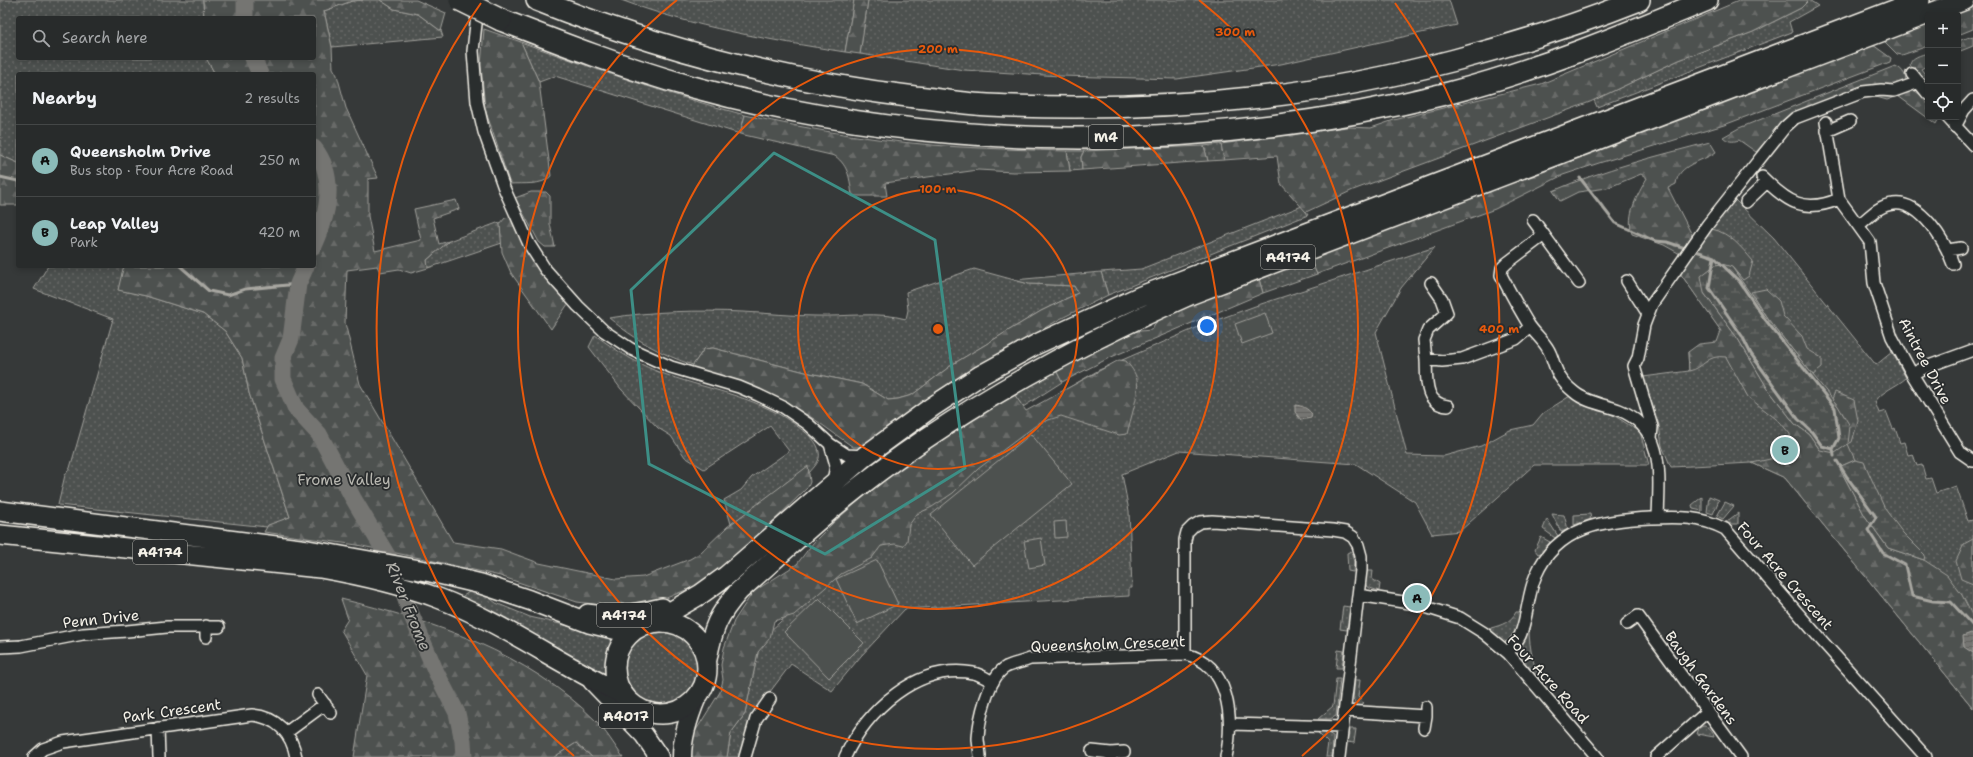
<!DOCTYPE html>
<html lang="en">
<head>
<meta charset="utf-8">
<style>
	body { margin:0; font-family:"Shantell Sans",sans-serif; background:#303333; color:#f1f3f6 }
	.controls { position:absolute; right:12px; top:12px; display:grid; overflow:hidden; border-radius:4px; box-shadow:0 2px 6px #0003 }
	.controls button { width:36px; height:36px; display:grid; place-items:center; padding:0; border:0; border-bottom:1px solid #444747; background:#282b2b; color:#f1f3f6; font:20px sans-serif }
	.you { position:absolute; left:1207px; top:326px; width:14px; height:14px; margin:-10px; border:3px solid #fff; border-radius:50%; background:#1a73e8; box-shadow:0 0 0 6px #1a73e833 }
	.badge { display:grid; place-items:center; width:26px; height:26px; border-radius:50%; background:#8bbbb9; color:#111; font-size:13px; font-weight:700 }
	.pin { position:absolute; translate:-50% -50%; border:2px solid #fff; box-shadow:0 1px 4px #0006 }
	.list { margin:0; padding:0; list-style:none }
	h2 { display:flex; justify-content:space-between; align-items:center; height:52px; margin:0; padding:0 16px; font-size:17px }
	h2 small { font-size:13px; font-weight:400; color:#a5a7a9 }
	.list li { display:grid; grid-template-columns:26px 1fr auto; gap:12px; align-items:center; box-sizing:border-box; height:72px; padding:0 16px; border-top:1px solid #444747 }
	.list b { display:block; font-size:15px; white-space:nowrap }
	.list p { margin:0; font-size:13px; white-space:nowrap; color:#a5a7a9 }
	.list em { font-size:13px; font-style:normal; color:#a5a7a9 }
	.icon { flex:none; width:22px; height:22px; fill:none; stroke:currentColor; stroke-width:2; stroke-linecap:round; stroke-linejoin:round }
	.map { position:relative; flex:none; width:1973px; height:757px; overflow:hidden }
	.search { position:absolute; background:#282b2b; box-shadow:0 2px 6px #0003; left:16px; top:16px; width:300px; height:44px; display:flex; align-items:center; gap:10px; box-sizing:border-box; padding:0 14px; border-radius:4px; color:#a5a7a9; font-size:15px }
	.panel { position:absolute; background:#282b2b; box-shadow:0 2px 6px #0003; left:16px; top:72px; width:300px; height:196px; border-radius:4px }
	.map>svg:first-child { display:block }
	.grass { fill:url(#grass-dots); stroke:#a1a19c }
	.forest { fill:url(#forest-firs); stroke:#a1a19c }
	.wetland { fill:url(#wetland-marsh); stroke:#a1a19c }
	.pitch { fill:#4e514f; stroke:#a1a19c }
	.water { fill:url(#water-rules); stroke:#a8a7a1 }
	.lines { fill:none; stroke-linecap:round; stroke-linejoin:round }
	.stream { stroke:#a8a7a1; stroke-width:3 }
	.river { stroke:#757572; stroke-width:17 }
	.minor-casing { stroke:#f4f1e8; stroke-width:14 }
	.primary-casing { stroke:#f4f1e8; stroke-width:21 }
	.trunk-casing { stroke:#f4f1e8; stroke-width:22 }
	.motorway-casing { stroke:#f4f1e8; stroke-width:24 }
	.minor { stroke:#2a2d2e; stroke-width:11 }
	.primary { stroke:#2a2d2e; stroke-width:18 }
	.trunk { stroke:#2a2d2e; stroke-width:19 }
	.motorway { stroke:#2a2d2e; stroke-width:21 }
	.motorway-bridge-casing { stroke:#f4f1e8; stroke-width:24; stroke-linecap:butt }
	.motorway-bridge { stroke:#2a2d2e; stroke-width:21 }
	.marked { fill:none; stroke:#3d8f86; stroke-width:3; stroke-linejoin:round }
	.ring { fill:none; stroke:#e8590c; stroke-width:2 }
	.labels { text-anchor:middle; stroke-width:3.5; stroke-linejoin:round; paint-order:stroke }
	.shield { fill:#2a2d2e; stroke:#b7b6b0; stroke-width:1 }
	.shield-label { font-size:14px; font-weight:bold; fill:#f4f1e8 }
	.street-label { font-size:15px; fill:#f4f1e8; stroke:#2a2d2e }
	.park-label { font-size:15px; fill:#bab9b2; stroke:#2a2d2e }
	.water-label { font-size:16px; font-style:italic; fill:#b4b3ad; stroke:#2a2d2e }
	.centre { fill:#e8590c; stroke:#2a2d2e; stroke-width:2 }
	.ring-label { font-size:12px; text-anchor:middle; font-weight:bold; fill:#e8590c; stroke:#2a2d2e; stroke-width:3.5; stroke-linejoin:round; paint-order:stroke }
</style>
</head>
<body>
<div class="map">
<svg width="1973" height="757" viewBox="0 0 1973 757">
	<defs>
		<pattern id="grass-dots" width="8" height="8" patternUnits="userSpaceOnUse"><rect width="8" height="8" fill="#4e514f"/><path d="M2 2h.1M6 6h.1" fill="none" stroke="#686a68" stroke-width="1.8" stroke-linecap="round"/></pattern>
		<pattern id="forest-firs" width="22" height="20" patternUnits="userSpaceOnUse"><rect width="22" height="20" fill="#4e514f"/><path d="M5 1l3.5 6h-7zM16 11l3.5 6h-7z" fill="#686a68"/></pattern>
		<pattern id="wetland-marsh" width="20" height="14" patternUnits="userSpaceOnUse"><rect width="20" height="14" fill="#4e514f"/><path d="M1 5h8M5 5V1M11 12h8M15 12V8" fill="none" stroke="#686a68"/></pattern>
		<pattern id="water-rules" width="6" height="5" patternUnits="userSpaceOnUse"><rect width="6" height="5" fill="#757572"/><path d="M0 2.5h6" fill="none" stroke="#5f5e5c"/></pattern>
	</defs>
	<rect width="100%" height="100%" fill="#363939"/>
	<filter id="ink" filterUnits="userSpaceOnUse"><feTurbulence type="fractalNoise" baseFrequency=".025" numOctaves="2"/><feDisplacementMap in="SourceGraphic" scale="8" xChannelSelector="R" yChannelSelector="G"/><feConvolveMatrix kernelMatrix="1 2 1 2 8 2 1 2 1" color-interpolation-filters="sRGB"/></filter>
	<g filter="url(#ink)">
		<path class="grass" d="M0,0H203L204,18H18V58H206L215,74H18V163L0,155Z
			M363,0H380L394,9L418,14L441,31L443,37L332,47L324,11L352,1Z
			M621,0H854L845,52C770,40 692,27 621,0Z
			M868,0H1449L1457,25L1281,64L1177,79L1060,76L964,70L860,54Z
			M1809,0L1818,6L1789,22L1792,32L1597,107L1594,100L1679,60L1753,32L1801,8Z
			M521,42C595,69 669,95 745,115L740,134L555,76L539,82Z
			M1221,144L1224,160L1208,161L1204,146Z
			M1067,151H1084L1081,157L1082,170L1070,171Z
			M1733,198L1774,238L1876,365L1892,352L1906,378C1896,387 1883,390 1875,402L1879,413L1886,411L1893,429L1895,428L1900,443L1904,442L1908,455L1913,454L1917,466L1922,465L1926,479L1931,478L1936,493L1956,486L1968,521L1973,520V708L1785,478L1752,463L1671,467L1662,446L1659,425L1643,377L1689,371L1688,352L1732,346L1680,273Z
			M1302,206L1308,215L1108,295L1101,272L1141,269Z
			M497,223L500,224L502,243L428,268L427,260L449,241Z
			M1435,247L1401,288L1376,332L1407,455L1444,456L1481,446L1510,430L1533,425L1543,413L1570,396L1615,416L1640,432L1649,465H1534L1460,531L1432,534L1415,502L1356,464L1179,451L1122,474L1129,511L1132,588H1129V596L905,609L861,656L832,691L791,664L754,713L739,757H727L731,733L745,714L758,652V642L813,592L1020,416L1099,370L1203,325L1258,305Z
			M1310,259L1317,274L1263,293L1259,279Z
			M48,266H125L123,269L119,290L146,296L203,314L225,331L242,358L249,393L290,517L267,527L58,505L65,475L70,468L113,319L34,289Z
			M974,269L1029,284L1074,286L1078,293L1041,311L983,346L953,364L912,395L898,399L888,400L862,384L805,372L713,348L704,349L693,365C662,355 634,339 609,318C653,311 698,310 743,312C767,313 791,316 816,316C846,317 877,311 906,319L908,310L906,292Z
			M595,335C617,351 640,366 667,375C713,391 761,397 801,429C808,434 818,442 819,452C821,461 814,467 809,473L808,467L731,524L724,500L741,490L752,477L789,451L770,426L704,469L685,457L671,436L658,428L621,389L589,347Z
			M1055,368L1062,382L1023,407L1014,394Z
			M1709,496L1719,500L1713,514L1707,512Z
			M1702,497V511L1693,509L1692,505Z
			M1725,502L1734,506L1723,519L1717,516Z
			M1738,513V524H1731L1726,522Z
			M1552,514L1564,515L1568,529L1561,532Z
			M1590,514L1591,519L1574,525V515Z
			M1547,519L1558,536L1555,538L1543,529Z
			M1541,537L1550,542L1541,553L1538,554L1535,550Z
			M1351,551L1354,562L1353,572L1348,571L1347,553Z
			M1367,571H1373L1372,579L1380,584L1379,591L1367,587L1365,583Z
			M472,590L483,593L496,603L530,617L616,637L609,650L607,677L460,598Z
			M1343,606L1350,607L1347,630L1340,629Z
			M1516,612H1520L1519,626L1508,641L1502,642L1489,632L1491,628C1502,625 1511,622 1516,612Z
			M1527,629H1529C1529,647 1534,671 1544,687L1516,655Z
			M624 668a38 38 0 1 1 76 0a38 38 0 1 1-76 0Z
			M1338,650L1344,651L1342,668H1336Z
			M1336,679H1340L1336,716L1330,719H1318L1333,706Z
			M1355,680H1360L1358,697L1364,703L1360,706H1356L1353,698Z
			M1703,726C1709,726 1713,730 1714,737L1697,734L1699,728Z
			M1349,729H1356L1354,743L1347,742Z
			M1317,732L1328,733L1333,736L1332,757H1326L1328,743Z
			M576,743L592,757H554Z"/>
		<path class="forest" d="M203,0H363L352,1L324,11L332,47L333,68L337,75L346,108L378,178L368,179V216L375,251L421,240L414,209L456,200L459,209L433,218L439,244L449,241L427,260L428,268L411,273L399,269L380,272L377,266L347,270L345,323L360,384L453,542L501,549L539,563L616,579L643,577L690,559L700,553L727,527L808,466L810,482L808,487L745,549L703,583L664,599L617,607L577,602L500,576L425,559L357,545L264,532L268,525L290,517L249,393L242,358L225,331L203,314L146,296L118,290L123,269L125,266H314V74H215L206,58H314V18H204Z
			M380,0H416L446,13L441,31L418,14L394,9Z
			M854,0H868L860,54L845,52Z
			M1741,0H1809L1801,8L1753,32L1679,60L1590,102L1353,190L1306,212L1281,184L1277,156L1224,160L1221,144L1347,127L1371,128L1394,120L1541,84Z
			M1973,6V29L1958,35V15H1950Z
			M1928,23V46L1902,55L1897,54L1883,40Z
			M484,29L521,42L539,82L551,176C543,186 522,183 510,184L485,109L481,65Z
			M1973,36V46L1958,52V41Z
			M1873,45L1891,58L1890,62L1724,125L1599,163L1563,175L1495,209L1317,274L1310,259L1415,217L1490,192L1514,179Z
			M1928,53V65L1921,69L1928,78V89L1910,65C1911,57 1921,55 1928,53Z
			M1895,66C1904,69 1907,78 1906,86L1875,88L1778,127L1756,152L1739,140C1733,142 1728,142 1723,137L1739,128Z
			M1913,90C1925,96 1928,104 1928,117L1939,118L1936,124L1898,96L1887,100L1869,95Z
			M745,115C816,131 889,143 961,147C996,149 1032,150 1067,151L1070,171L1013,172L978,170L885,183L887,196H852C850,180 849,166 835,156L740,134Z
			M1710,142L1716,152C1702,162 1678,164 1676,184L1668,188L1692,235L1680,254L1664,245L1632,234C1626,214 1637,196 1647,178L1641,174L1607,188L1578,192L1560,201L1553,191C1603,169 1657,156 1710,142Z
			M1204,146L1208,161L1082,170L1081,157L1084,151Z
			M0,155L18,163V205H0Z
			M531,192H546L550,196V224L555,247H545L539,242L515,198Z
			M510,217L528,250L568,304L551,329L511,273L502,252L500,224L505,218Z
			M1712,229C1730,233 1741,247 1753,261L1749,276L1743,280L1732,267L1704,293L1738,339L1768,389L1795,424L1809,434L1820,450L1838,406L1832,399L1835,392L1854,400L1858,421L1852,442L1848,444L1855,460L1839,467L1865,516L1888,548L1924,560L1947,575L1962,595L1973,617V708L1785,478L1752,463L1784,456L1791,448L1790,434L1780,422L1748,397L1726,357C1706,354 1705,368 1689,371L1688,352L1699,344L1717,342L1721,331L1680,273Z
			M1101,272L1108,295L1060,319L971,371L862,447H853L814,419L776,397L691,368L704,349L713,348L805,372L862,384L888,400L898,399L912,395L953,364L983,346L1041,311L1078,293L1074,286L1029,284L1014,280Z
			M1259,279L1263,293L1109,358L1062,382L1055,368L1130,332L1151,330L1160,316Z
			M1766,289L1779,301L1783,316L1802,336L1807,349L1822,358V368L1813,375L1767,318L1751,292Z
			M1119,360L1126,361C1130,366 1136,373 1137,380C1140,392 1130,420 1127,434L1119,435L1061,416L1039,423L978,469L953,493L932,507L917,514L909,525L907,541L903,546L895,544L881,546L872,558L841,574L794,615L774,621L770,638L758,652L745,714L731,733L727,757H688L693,735L720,692L723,680L721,665L724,648L734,621L753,592L797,564L813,543L835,521L901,465L1014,394L1026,411Z
			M1973,539V584L1961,579L1956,561L1964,544Z
			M341,599C433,621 527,652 596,721C606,731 614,745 623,757H592L576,743L554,757H354L367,675L341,630L348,619Z"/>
		<path class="wetland" d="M1722,264L1732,267L1767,318L1838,406L1850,426L1848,444L1835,453L1820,450L1809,434L1795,424L1768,389L1738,339L1704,293L1701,276L1715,265Z
			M1855,460L1864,462L1885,509L1903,533L1925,555L1924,560L1888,548L1865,516L1839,467Z"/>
		<path class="pitch" d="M1265,313L1272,333L1242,344L1235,324Z
			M1031,434L1072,484L972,565L931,515Z
			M1066,521L1067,537L1055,538L1054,522Z
			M1041,538L1045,565L1029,568L1024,541Z
			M877,560L898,604L857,624L836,579Z
			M819,598L864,643L829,678L784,632Z"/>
		<path class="water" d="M1295,405C1303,406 1307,408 1312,414L1311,418L1301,420L1295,412Z
			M1971,633L1973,634V653L1964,647L1963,636Z"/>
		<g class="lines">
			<path class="stream" d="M0,177L18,181
				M1580,178L1615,223L1655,241L1667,242L1688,249
				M1693,250L1714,257L1739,281L1764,318L1835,408L1839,438L1833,449L1834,456
				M1714,257L1709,288L1742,336L1751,354L1798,419L1811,431L1822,446L1833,449
				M180,266L209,291L228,295L245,289L298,284
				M1837,461L1847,477L1876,517L1868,530L1883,553L1905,565L1912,596L1933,601L1951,602L1973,626"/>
			<path class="river" d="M245,0V18
				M253,58L260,74
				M314,148C337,177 328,215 314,246
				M306,266L298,284L291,339L283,358V379L296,409L319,434L353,498L400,577L408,607L436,672L457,713L463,741L464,757"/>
			<defs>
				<path id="minor" d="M478,6L473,51L477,102L484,132L504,188L529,244L545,269L578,306L604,331L631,349L671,367L739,387L758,395L783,407L808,424L830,444L847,455L865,456
					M1912,74L1928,94
					M1947,117L1973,145
					M1826,122L1839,199L1870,242L1874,283L1892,337L1912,374L1960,452L1973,461
					M1955,127L1964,110L1973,100
					M1827,131L1850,121
					M1762,177C1787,202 1804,214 1839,199
					M1746,202L1767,182
					M1533,220L1544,235L1507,263L1502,268L1501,275C1510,292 1519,309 1529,325C1535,334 1543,340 1548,349C1553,357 1554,368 1560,377C1563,382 1569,388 1574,392C1585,402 1605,405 1619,410C1666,428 1659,477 1658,518
					M1859,225C1869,217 1879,205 1893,204C1920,200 1945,241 1953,264
					M1544,235L1579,283
					M1948,250L1961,248
					M1627,281L1648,314
					M1431,283L1442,299L1447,313L1428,330L1424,340L1426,359L1442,361L1462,359L1516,339L1530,327
					M1426,359C1427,377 1423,404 1448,406
					M1912,374L1926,367L1973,350
					M1651,438L1652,427L1634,366L1638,358L1644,325L1652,304L1708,224L1785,127L1795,118L1863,92L1881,90L1894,91L1919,82
					M830,444L836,465L833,482
					M1358,595L1416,604L1460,618L1484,633L1508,653L1597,757
					M1627,624L1638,616L1741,757
					M206,626V637
					M0,647L21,646L83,634L127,631L167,627H219
					M1508,653C1512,647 1519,640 1521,633C1528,614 1528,593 1536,575C1557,526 1605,520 1651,518C1679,517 1699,516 1725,529L1823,642L1926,757
					M1185,654V540L1187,532L1193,526L1200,522L1212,521L1333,530L1345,532L1353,537L1358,545L1361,556V570L1339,757
					M318,695L331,713
					M1345,711L1426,716V707
					M1230,724L1343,727
					M158,728L159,757
					M1424,728L1426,716
					M287,732L325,704
					M1092,751L1111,753
					M34,757L43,749L63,742L252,715C277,717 292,734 296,757
					M745,757L756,719L770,699
					M845,757C866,710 918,663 973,673C980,674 987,679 993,682
					M980,757C980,751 978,744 978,738C979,720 988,677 1006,667C1013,664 1022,662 1030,659L1185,654C1230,664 1234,719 1226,757
					M1111,757V753L1124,752
					M1656,757L1708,711"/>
				<path id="primary" d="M592,681L644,735L659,757
					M682,757C682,736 689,716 697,697"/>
				<path id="trunk" d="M0,511L308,550L431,572L481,584L529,600L589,623L630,633
					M0,535L320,568C360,575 400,584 438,598C502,622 562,666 624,695
					M588,614C612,618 638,614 662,608
					M615 668a46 46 0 1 1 92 0a46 46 0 1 1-92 0Z
					M653,622L701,594L726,576L865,456L932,407L981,375L1037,344L1141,296L1920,0
					M707,659C713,627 718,615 739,591C773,561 805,531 839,503C945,416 1068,349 1192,294L1965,0"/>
				<path id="motorway" d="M537,0C659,49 784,81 915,97C939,99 964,104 988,105C1079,109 1171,107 1261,97C1385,83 1523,46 1639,0
					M501,20C563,44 625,68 689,86C934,154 1202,154 1449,93C1538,70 1623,35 1707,0"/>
			</defs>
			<use href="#minor" class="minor-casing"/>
			<use href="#primary" class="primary-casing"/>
			<use href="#trunk" class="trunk-casing"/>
			<use href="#motorway" class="motorway-casing"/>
			<use href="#minor" class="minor"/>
			<use href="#primary" class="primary"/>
			<use href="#trunk" class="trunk"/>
			<use href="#motorway" class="motorway"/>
			<defs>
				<path id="motorway-bridge" d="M460,0L501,20"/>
			</defs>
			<use href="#motorway-bridge" class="motorway-bridge-casing"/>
			<use href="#motorway-bridge" class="motorway-bridge"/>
		</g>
	</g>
	<path class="marked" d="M774,153L935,240L965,468L825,554L649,464L631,290Z"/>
	<g class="ring">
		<circle cx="938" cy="329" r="140"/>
		<circle cx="938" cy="329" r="280"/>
		<path d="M1199 0A420 420 0 1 1 677 0"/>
		<path d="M574 756A561 561 0 0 1 481 3M1395 3A561 561 0 0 1 1302 756"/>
	</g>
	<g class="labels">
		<g class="shield">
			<rect x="1089" y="125" width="34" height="24" rx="3"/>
			<rect x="1261" y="245" width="54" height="24" rx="3"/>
			<rect x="133" y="540" width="54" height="24" rx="3"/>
			<rect x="597" y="603" width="54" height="24" rx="3"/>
			<rect x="599" y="704" width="54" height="24" rx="3"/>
		</g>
		<g class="shield-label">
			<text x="1106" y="142">M4</text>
			<text x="1288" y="262">A4174</text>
			<text x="160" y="557">A4174</text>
			<text x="624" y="620">A4174</text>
			<text x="626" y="721">A4017</text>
		</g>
		<g class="street-label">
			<text transform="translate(1925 361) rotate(62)" y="5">Aintree Drive</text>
			<text transform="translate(1785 576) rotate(49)" y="5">Four Acre Crescent</text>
			<text transform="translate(101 619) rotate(-6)" y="5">Penn Drive</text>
			<text transform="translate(1108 644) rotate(-2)" y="5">Queensholm Crescent</text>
			<text transform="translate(1701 678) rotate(54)" y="5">Baugh Gardens</text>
			<text transform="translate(1548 679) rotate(48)" y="5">Four Acre Road</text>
			<text transform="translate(172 711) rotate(-8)" y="5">Park Crescent</text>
		</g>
		<g class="park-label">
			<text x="344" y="485">Frome Valley</text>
		</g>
		<g class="water-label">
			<text transform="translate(409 606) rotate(68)" y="6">River Frome</text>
		</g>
	</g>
	<circle cx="938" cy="329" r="6" class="centre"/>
	<g class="ring-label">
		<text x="1235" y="36">300 m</text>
		<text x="938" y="53">200 m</text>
		<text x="938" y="193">100 m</text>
		<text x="1499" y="333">400 m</text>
	</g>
</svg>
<div class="controls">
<button>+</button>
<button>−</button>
<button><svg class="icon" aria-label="locate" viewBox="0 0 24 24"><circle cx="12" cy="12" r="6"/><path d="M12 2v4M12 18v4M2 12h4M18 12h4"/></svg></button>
</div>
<div class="you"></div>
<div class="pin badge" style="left:1417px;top:598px">A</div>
<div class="pin badge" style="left:1785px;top:450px">B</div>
<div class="search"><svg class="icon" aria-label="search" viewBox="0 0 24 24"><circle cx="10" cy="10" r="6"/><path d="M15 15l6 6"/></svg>Search here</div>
<section class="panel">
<h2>Nearby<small>2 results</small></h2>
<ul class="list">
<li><span class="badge">A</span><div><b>Queensholm Drive</b><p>Bus stop · Four Acre Road</p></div><em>250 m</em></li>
<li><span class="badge">B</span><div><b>Leap Valley</b><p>Park</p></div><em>420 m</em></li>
</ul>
</section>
</div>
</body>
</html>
